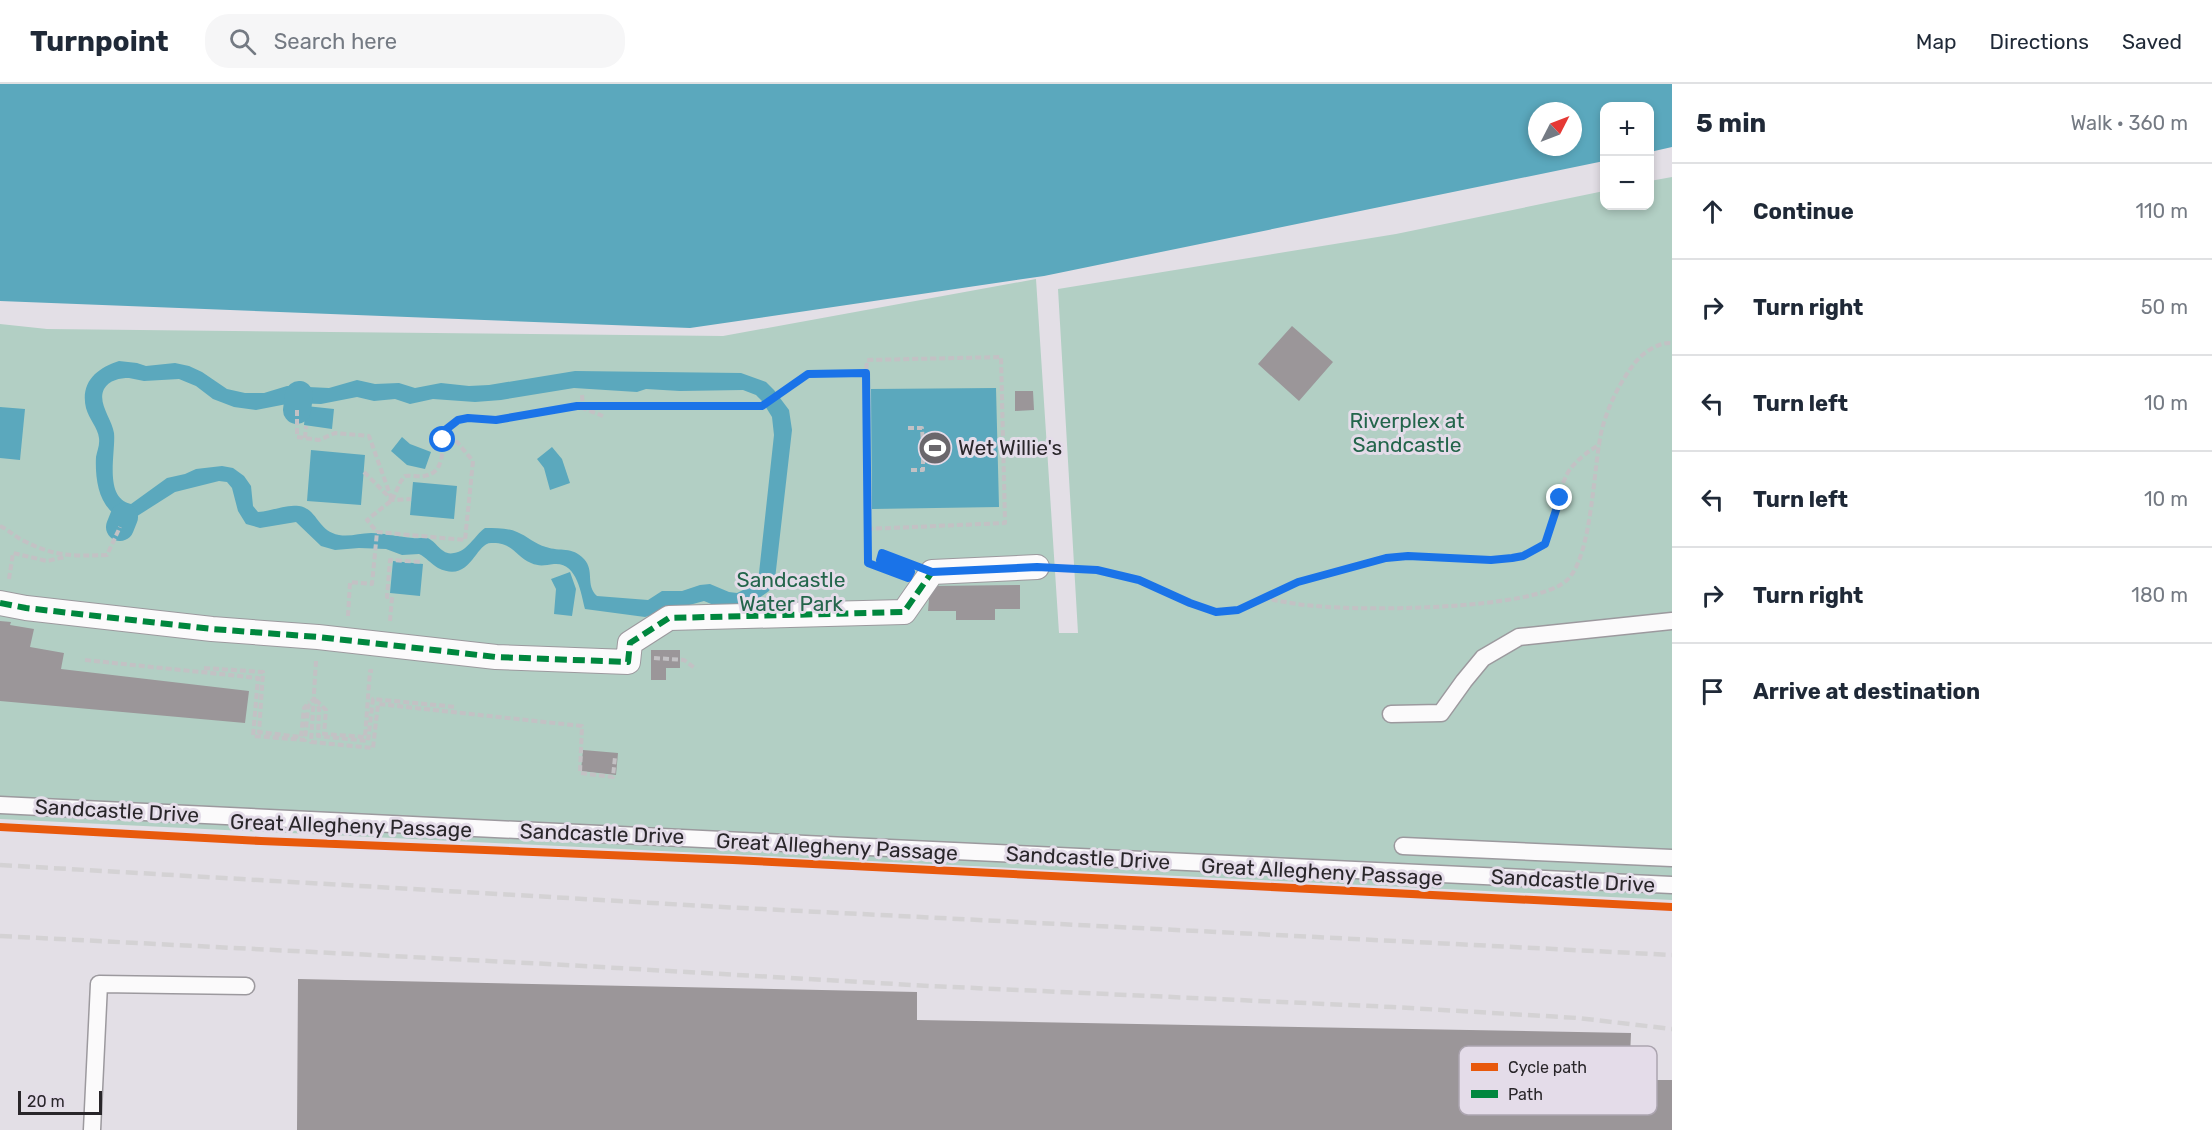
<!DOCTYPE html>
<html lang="en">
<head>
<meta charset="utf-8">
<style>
	body { margin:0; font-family:Rubik,sans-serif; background:#f6f6f7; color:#1f2937 }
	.controls { position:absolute; right:18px; top:18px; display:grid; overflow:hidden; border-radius:12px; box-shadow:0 3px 9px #0003 }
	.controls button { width:54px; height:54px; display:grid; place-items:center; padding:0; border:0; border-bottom:2px solid #e0e1e3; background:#fff; color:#1f2937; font:30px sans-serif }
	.compass { position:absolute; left:1528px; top:18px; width:54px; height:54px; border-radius:50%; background:#fff; box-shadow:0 3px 9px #0003; rotate:48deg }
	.scale { position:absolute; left:18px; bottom:15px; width:84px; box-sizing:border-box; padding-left:6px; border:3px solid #29262a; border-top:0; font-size:16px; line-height:21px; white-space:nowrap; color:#29262a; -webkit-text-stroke:4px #e4dce9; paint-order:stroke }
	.stop { position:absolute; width:18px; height:18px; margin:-14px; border:4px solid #1a73e8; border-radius:50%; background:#fff }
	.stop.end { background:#1a73e8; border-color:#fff; box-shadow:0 2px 6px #0008 }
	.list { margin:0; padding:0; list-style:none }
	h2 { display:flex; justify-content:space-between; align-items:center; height:78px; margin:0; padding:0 24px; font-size:26px }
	h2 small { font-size:20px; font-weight:400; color:#747a83 }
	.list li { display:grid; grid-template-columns:39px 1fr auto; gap:18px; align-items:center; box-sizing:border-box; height:96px; padding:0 24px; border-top:2px solid #e0e1e3 }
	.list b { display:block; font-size:22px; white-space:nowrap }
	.list em { font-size:20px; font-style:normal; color:#747a83 }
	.icon { flex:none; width:33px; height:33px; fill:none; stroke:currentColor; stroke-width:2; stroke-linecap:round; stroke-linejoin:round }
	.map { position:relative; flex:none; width:1672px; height:1046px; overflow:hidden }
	header { display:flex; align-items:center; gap:36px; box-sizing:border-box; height:84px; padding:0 30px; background:#fff; border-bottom:2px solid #e0e1e3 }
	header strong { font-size:28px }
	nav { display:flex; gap:33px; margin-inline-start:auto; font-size:21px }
	.search { width:420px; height:54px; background:#f6f6f7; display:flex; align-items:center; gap:15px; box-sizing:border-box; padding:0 21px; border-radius:24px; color:#747a83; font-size:22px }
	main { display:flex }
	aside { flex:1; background:#fff }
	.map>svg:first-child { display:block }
	.green { fill:#b2cfc4 }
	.water { fill:#5ba8bd; fill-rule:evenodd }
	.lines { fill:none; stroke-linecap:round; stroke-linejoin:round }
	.canal { stroke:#5ba8bd; stroke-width:28 }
	.building { fill:#9b9699 }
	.service-casing { stroke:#9c999e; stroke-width:19 }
	.pedestrian-casing { stroke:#9c999e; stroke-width:26 }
	.path { stroke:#c3c1c4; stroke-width:4; stroke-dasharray:6 3; stroke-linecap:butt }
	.service { stroke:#fbfafb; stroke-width:16 }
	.pedestrian { stroke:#fbfafb; stroke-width:24 }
	.rail { stroke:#d4d2d4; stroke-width:4.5; stroke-dasharray:12 6; stroke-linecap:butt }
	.quiet { stroke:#00873e; stroke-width:6; stroke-dasharray:12 6; stroke-linecap:butt }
	.cycleway-casing { stroke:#e4dce9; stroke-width:11 }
	.cycleway { stroke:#e8590c; stroke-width:8 }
	.route { stroke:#1a73e8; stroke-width:8 }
	.labels { text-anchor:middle; stroke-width:6; stroke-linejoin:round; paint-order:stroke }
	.park-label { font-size:21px; fill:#23654b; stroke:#e4dce9 }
	.poi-label { font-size:21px; fill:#29262a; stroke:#e4dce9; text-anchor:start }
	.street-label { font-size:21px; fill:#29262a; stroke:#e4dce9 }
	.key { fill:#e4dce9; stroke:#aca5b0; stroke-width:1.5 }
	.key-label { font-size:16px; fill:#29262a }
</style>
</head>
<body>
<header>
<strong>Turnpoint</strong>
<div class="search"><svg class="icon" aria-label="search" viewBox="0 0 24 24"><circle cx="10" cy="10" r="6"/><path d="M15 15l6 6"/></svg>Search here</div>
<nav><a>Map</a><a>Directions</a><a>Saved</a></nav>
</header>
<main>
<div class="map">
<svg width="1672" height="1046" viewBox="0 0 1672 1046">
	<rect width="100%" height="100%" fill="#e3dfe6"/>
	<path class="green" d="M1672,93V816L0,735V240L47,245L723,252L1036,195L1059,549H1078L1058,205L1396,150L1604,107V122H1650V97Z"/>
	<path class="water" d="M0,0H1672V63L1650,68V22H1604V77L1044,192L690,244L0,217ZM1537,27H1573V63H1537Z
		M119,277L137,279L146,282L175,279L189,282L202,288L227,305L245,309H264L287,302L329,304L357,296L375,300L399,299L415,304L441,299L469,302L489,301L575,287L741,289L766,298L774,306L789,326L792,346L775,495L769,507L748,522L721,524L704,517L645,533L585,525C581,509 577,478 554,480C545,481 540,483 531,479C515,472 513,458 491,459C475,459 471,500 438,484C431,480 426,473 419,470L402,471L386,465L359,464L335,466L321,462L296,438L260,444L246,440L238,427L232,404L227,398L219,397L175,408L131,436C127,435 121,434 117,432C98,420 95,393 96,373C97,367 100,361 99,354C98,344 89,335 86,324C80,298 97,284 119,277ZM129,294L144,297L179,295L196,302L213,315L234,323L256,326L292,319L321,320L357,313L374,317L395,315L410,320L433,315L475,318L501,316L574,304L637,308L646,305L680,307L743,306L756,311L762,317L772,333L774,351L759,489L755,500L737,509L729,508L710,500L700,501L682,507H662L648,516L597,512C585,501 595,487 584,475C572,462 560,468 546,463C535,460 527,452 517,448C508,444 496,444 485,444C474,452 468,467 454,469C441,472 437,457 427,454C423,453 417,455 413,454C399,453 385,449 371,449C360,449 350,453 339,451C317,447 318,425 299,422C286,420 272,427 258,428L253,422L251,402L244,392L233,384L222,382L196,385L185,390L167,394L131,420C103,414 116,369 114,349C112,335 97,319 104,305C109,296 120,294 129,294Z
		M996,304L999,423L872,425L871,305Z
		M306,322L334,325L332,345L304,341Z
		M0,323L25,325L20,376L0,374Z
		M402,353L410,360L431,368L425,385L407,381L391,367Z
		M552,363L562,375L570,399L550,406L544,384L537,375Z
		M311,366L365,371L361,421L307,417Z
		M413,398L457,402L454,435L410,431Z
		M393,477L423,480L420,512L390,509Z
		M570,488L576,505L572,532L554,530L556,505L551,495Z"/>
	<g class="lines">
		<path class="canal" d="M297,326L299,311
			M120,443L124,433"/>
	</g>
	<path class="building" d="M1292,242L1333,278L1299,317L1258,280Z
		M1015,307H1033L1034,326L1015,327Z
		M1020,501V525H995V536H956V527H928L930,502Z
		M0,537L11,538L10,541L34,545L30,563L64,569L61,585L249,607L245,639L0,617Z
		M651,566H680V584H666V596H651Z
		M583,666L618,669L616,691L581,687Z
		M298,895L917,908V936L1631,949L1629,996H1672V1046H297Z"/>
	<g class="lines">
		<defs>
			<path id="service" d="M1391,630L1441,629L1464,597L1483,574L1519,553L1672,537
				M0,721C557,750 1115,773 1672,801
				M1403,762L1672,774
				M92,1046L99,900L246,902"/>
			<path id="pedestrian" d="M0,519L26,524L212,545L318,553L496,573L628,578L630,559L669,534L904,528L932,488L1037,483"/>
		</defs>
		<use href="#service" class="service-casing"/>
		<use href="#pedestrian" class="pedestrian-casing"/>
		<path class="path" d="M582,311L583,322
			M577,322H762L808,290L866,289
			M297,326V353L319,356L335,349L369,352L392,416L367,436L377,448
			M908,344H922L923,360H938
			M305,354L306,342
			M911,386H923V360
			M364,388L392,416L411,415
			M392,416L401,397L405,392C411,391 418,393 424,392C447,389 441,361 444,347L458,336L468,334L496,336L577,322L603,332
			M0,442C9,446 15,453 24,457C56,473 72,472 107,471L120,443
			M867,445L1005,439L1001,273L867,276L866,289L868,479L898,491
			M1062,483C1095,485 1128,491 1159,504C1178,511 1197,527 1218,528C1246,530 1272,508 1297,498C1325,488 1356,480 1385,475C1438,464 1496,491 1545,460C1551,442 1560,397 1571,384C1579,374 1589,367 1600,360
			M903,485L880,476L882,469L909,479
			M9,495L13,469L47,477L65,473
			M1263,514C1280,517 1298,521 1316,522C1363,527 1533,526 1566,497C1593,474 1593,380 1602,345C1608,322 1620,298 1634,280C1642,269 1658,258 1672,259
			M348,532L350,498L372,500L377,448L465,456L473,377L446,345
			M390,537L392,513H387L390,476L422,478
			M654,574L684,576L696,585
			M85,576L258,594L253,652L305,656L308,623L312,616
			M316,577L311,658L373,664L378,620L582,642L580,689L613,693L615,673
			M204,584L263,588L259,648L301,653L304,624L309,618
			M314,614L319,625L318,652L368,657L373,615L457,623
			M316,616L326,626L324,650L365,653L370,587H373"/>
		<use href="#service" class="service"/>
		<use href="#pedestrian" class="pedestrian"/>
		<path class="rail" d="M0,781L722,823L1672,871
			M0,852L548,880L930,902L1392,923L1578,934L1672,945"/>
		<path class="quiet" d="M0,519L26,524L212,545L318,553L496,573L628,578L630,559L669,534L904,528L932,488L1037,483"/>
		<defs>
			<path id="cycleway" d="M0,743L261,757L733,776L1672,823"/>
		</defs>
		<use href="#cycleway" class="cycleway-casing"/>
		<use href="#cycleway" class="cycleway"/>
	</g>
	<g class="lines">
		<path class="route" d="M443,356L444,347L458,336L468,334L496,336L577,322H762L808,290L866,289L868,479L908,494L911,488L880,476L882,469L932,488L1037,483L1097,486L1139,496L1190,519L1216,528L1238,526L1298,498L1386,474L1408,472L1491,476L1512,474L1523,472L1545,460L1560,414"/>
	</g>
	<defs>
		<symbol id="stadium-disc" viewBox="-11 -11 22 22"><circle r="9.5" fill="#6a676c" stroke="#e4dce9"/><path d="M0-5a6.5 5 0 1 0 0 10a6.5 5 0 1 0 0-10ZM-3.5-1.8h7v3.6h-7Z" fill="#fff"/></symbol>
	</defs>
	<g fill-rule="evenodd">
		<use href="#stadium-disc" x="916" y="345" width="38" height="38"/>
	</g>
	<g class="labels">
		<g class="park-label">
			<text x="1407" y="344">Riverplex at<tspan x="1407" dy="24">Sandcastle</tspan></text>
			<text x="791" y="503">Sandcastle<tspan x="791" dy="24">Water Park</tspan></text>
		</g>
		<g class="poi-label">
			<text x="958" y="371">Wet Willie's</text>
		</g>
		<g class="street-label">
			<text transform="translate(117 727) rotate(3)" y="7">Sandcastle Drive</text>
			<text transform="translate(351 742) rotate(2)" y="7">Great Allegheny Passage</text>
			<text transform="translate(602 750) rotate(2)" y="7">Sandcastle Drive</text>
			<text transform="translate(837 763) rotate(3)" y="7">Great Allegheny Passage</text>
			<text transform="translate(1088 774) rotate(3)" y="7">Sandcastle Drive</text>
			<text transform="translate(1322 788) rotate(3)" y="7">Great Allegheny Passage</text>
			<text transform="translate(1573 797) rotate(3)" y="7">Sandcastle Drive</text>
		</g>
	</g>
	<rect x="1459" y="962" width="198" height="69" rx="9" class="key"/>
	<rect x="1471" y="979" width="27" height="8" fill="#e8590c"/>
	<rect x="1471" y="1006" width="27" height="8" fill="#00873e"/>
	<g class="key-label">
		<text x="1508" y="989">Cycle path</text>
		<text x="1508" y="1016">Path</text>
	</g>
</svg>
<div class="controls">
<button>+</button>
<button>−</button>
</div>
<svg class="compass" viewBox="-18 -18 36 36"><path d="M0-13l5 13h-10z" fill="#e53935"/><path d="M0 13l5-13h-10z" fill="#747a83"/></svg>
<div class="scale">20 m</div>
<div class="stop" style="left:443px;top:356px"></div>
<div class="stop end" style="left:1560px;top:414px"></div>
</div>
<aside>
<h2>5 min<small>Walk · 360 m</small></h2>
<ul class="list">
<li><svg class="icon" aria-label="ahead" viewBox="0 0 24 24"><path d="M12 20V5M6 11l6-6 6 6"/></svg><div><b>Continue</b></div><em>110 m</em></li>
<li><svg class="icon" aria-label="right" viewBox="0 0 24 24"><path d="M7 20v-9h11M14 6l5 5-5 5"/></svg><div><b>Turn right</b></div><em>50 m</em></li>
<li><svg class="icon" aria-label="left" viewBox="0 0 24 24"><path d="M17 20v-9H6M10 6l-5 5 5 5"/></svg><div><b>Turn left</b></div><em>10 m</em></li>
<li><svg class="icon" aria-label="left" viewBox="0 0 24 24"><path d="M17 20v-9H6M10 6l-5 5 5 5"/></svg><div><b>Turn left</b></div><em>10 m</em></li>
<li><svg class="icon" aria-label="right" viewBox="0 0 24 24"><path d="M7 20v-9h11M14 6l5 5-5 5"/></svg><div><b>Turn right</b></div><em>180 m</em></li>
<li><svg class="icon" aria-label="arrive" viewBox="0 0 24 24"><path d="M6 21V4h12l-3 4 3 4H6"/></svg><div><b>Arrive at destination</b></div></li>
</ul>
</aside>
</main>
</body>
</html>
